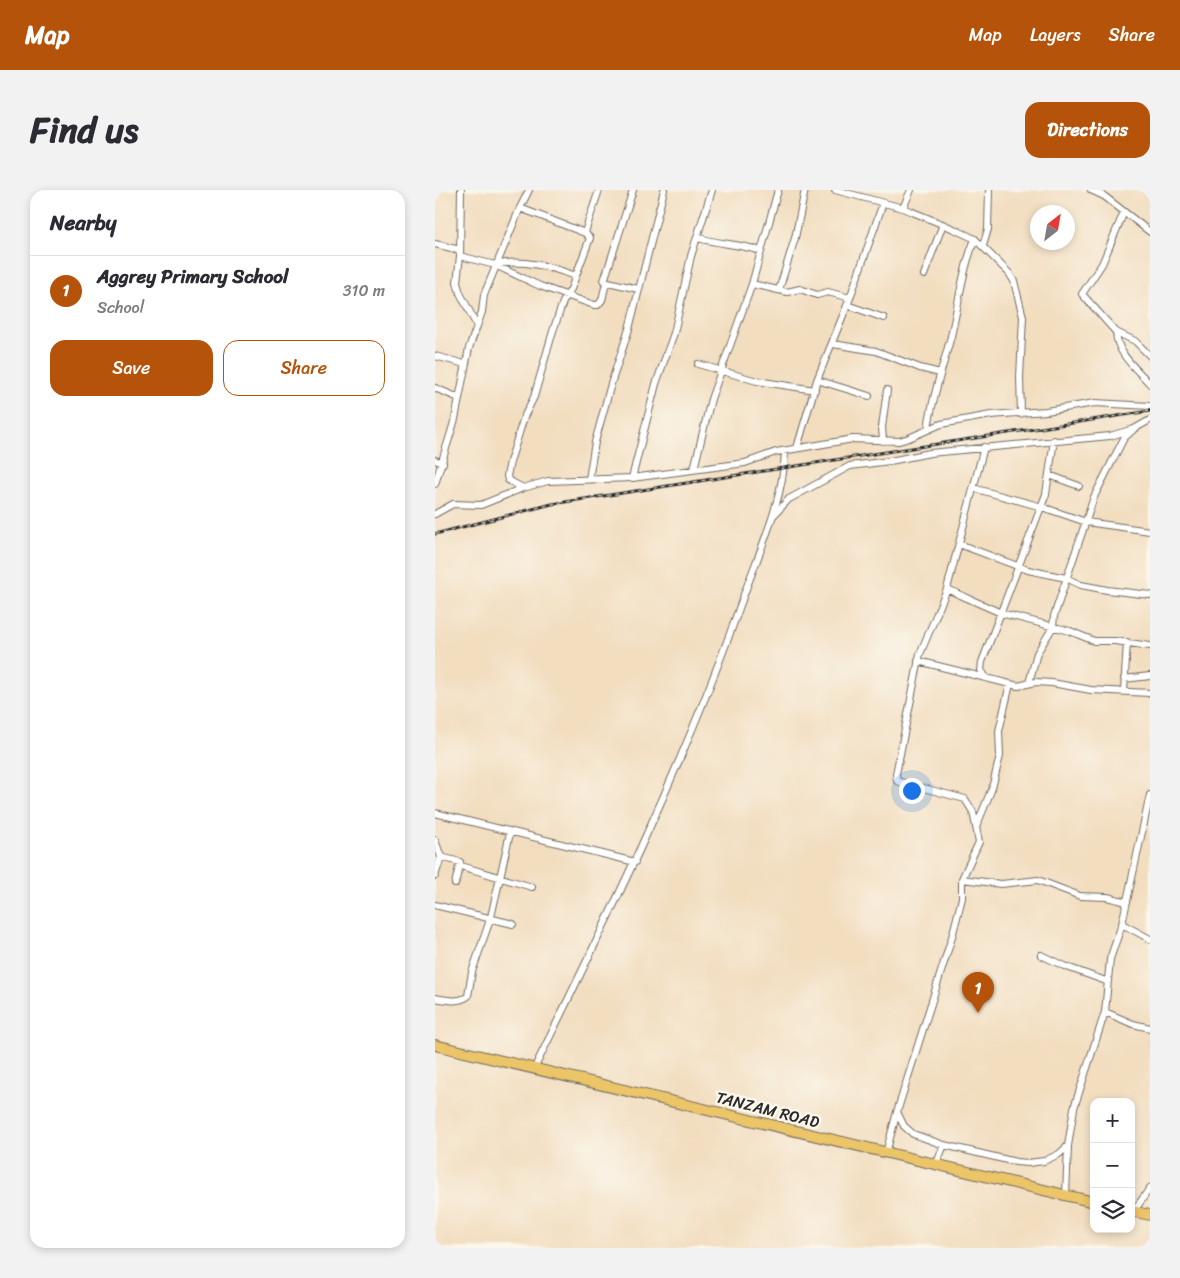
<!DOCTYPE html>
<html lang="en">
<head>
<meta charset="utf-8">
<style>
	body { margin:0; font-family:Sriracha,sans-serif; background:#f2f2f3; color:#2b2b33 }
	.controls { position:absolute; right:15px; bottom:15px; display:grid; overflow:hidden; border-radius:10px; box-shadow:0 2px 8px #0003 }
	.controls button { width:45px; height:45px; display:grid; place-items:center; padding:0; border:0; border-bottom:1px solid #e1e1e2; background:#fff; color:#2b2b33; font:25px sans-serif }
	.compass { position:absolute; left:595px; top:15px; width:45px; height:45px; border-radius:50%; background:#fff; box-shadow:0 2px 8px #0003; rotate:31deg }
	.you { position:absolute; left:476px; top:600px; width:18px; height:18px; margin:-12px; border:4px solid #fff; border-radius:50%; background:#1a73e8; box-shadow:0 0 0 8px #1a73e833 }
	.badge { display:grid; place-items:center; width:32px; height:32px; border-radius:50%; background:#b45309; color:#fff; font-size:16px; font-weight:700 }
	.pin { position:absolute; translate:-50% -41px; filter:drop-shadow(0 1px 2px #0008) }
	.pin::after { content:''; position:absolute; top:26px; width:18px; height:15px; background:inherit; clip-path:polygon(0 0,100% 0,50% 100%) }
	.list { margin:0; padding:0; list-style:none }
	h2 { display:flex; justify-content:space-between; align-items:center; height:65px; margin:0; padding:0 20px; font-size:21px }
	h2 small { font-size:16px; font-weight:400; color:#7c7c81 }
	.list li { display:grid; grid-template-columns:32px 1fr auto; gap:15px; align-items:center; box-sizing:border-box; height:70px; padding:0 20px; border-top:1px solid #e1e1e2 }
	.list b { display:block; font-size:19px; white-space:nowrap }
	.list p { margin:0; font-size:16px; white-space:nowrap; color:#7c7c81 }
	.list em { font-size:16px; font-style:normal; color:#7c7c81 }
	.actions { display:flex; gap:10px; padding:15px 20px }
	.actions a { flex:1; padding:11px 0; border:1px solid #b45309; border-radius:15px; text-align:center; font-size:18px; color:#b45309 }
	.actions .main { background:#b45309; color:#fff }
	.icon { flex:none; width:28px; height:28px; fill:none; stroke:currentColor; stroke-width:2; stroke-linecap:round; stroke-linejoin:round }
	.map { position:relative; flex:none; width:715px; height:1058px; overflow:hidden; border-radius:15px }
	header { display:flex; align-items:center; gap:30px; box-sizing:border-box; height:70px; padding:0 25px; background:#b45309; color:#fff }
	header strong { font-size:24px }
	nav { display:flex; gap:28px; margin-inline-start:auto; font-size:18px }
	.intro { display:flex; align-items:center; justify-content:space-between; box-sizing:border-box; height:120px; padding:0 30px }
	h1 { margin:0; font-size:35px }
	.button { padding:12px 22px; border-radius:15px; background:#b45309; color:#fff; font-size:18px; font-weight:700 }
	main { display:flex; gap:30px; padding:0 30px }
	aside { flex:1; background:#fff; border-radius:15px; box-shadow:0 2px 8px #0003 }
	.map>svg:first-child { display:block }
	.lines { fill:none; stroke-linecap:round; stroke-linejoin:round }
	.minor-casing { stroke:#71695f; stroke-width:8 }
	.trunk-casing { stroke:#71695f; stroke-width:12 }
	.minor { stroke:#fff; stroke-width:6 }
	.trunk { stroke:#ecc569; stroke-width:10 }
	.rail-casing { stroke:#2b2b2b; stroke-width:3 }
	.rail { stroke:#fbf7ec; stroke-width:1; stroke-dasharray:4; stroke-linecap:butt }
	.labels { text-anchor:middle; stroke-width:5; stroke-linejoin:round; paint-order:stroke }
	.street-label { font-size:16px; fill:#2b2b2b; stroke:#fbf7ec }
</style>
</head>
<body>
<header>
<strong>Map</strong>
<nav><a>Map</a><a>Layers</a><a>Share</a></nav>
</header>
<div class="intro"><h1>Find us</h1><a class="button">Directions</a></div>
<main>
<aside>
<h2>Nearby<small></small></h2>
<ul class="list">
<li><span class="badge">1</span><div><b>Aggrey Primary School</b><p>School</p></div><em>310 m</em></li>
</ul>
<div class="actions"><a class="main">Save</a><a>Share</a></div>
</aside>
<div class="map">
<svg width="715" height="1058" viewBox="0 0 715 1058">
	<rect width="100%" height="100%" fill="#fbf7ec"/>
	<filter id="ink" filterUnits="userSpaceOnUse"><feTurbulence type="fractalNoise" baseFrequency=".02" numOctaves="2"/><feDisplacementMap in="SourceGraphic" scale="10" xChannelSelector="R" yChannelSelector="G"/><feConvolveMatrix kernelMatrix="1 2 1 2 8 2 1 2 1" color-interpolation-filters="sRGB"/></filter>
	<filter id="wash" filterUnits="userSpaceOnUse"><feTurbulence type="fractalNoise" baseFrequency=".0096" numOctaves="4" result="noise"/><feDisplacementMap in="SourceGraphic" scale="20" xChannelSelector="R" yChannelSelector="G"/><feGaussianBlur stdDeviation="1.12" result="paint"/><feColorMatrix in="noise" values="0 0 0 0 0 0 0 0 0 0 0 0 0 0 0 0 0 1.4 0 .05"/><feComposite in="paint" operator="in"/></filter>
	<g filter="url(#wash)">
		<rect width="100%" height="100%" fill="#f2ddbf"/>
	</g>
	<g filter="url(#ink)">
		<g class="lines">
			<defs>
				<path id="minor" d="M26,0L25,66L22,92L25,103L41,134
					M198,0L169,91L203,99
					M400,0L468,18L519,39L540,49L574,83L579,91L588,127L585,187L586,224
					M656,0L669,6L715,42
					M85,18L150,43
					M468,18L476,0
					M689,22L667,74L647,104L681,142L700,151L715,166
					M263,48C284,54 305,54 326,61
					M0,54L25,60
					M548,56L553,39L554,0
					M25,66L60,75L105,96L159,115H163L167,110L171,93
					M60,75C87,68 116,77 141,86
					M489,85L508,34
					M317,94L352,102L365,99L382,105L393,102L415,108
					M344,100L360,48L370,0
					M412,115L449,128
					M681,142C682,165 702,179 715,194
					M398,154L441,161L485,178L505,183
					M0,166L30,174
					M263,174L322,191L380,200
					M382,190L434,206
					M0,198L24,208
					M493,239C497,207 508,177 516,146C524,113 527,81 540,49
					M448,251L447,237L452,200
					M549,257L512,399L485,464L461,584L462,591L530,609L538,622L544,652L527,689V708L517,747L462,922L469,936L478,944L509,955L581,972L593,973L609,971L624,964L633,956L639,918L670,822L675,769L687,734L715,605
					M362,258L382,190L415,108L448,13
					M0,270L8,273
					M259,279L276,209L317,94L343,0
					M614,285L644,296
					M197,288L221,194L239,143L256,66L277,0
					M154,289L160,252L176,194L194,139L229,0
					M0,294L20,229L34,158L47,122L49,105L85,18L94,0
					M88,298L73,290L72,286L75,272L89,227L99,207L118,141L128,112L136,99L155,48L150,43L151,39L164,0
					M538,298L607,317L651,332L715,341
					M0,324L18,314L46,315L88,298L113,291L197,288L310,273L341,262L418,249L464,251L474,248L506,234L556,225L611,221L660,213L715,216
					M338,326L354,309L415,276L455,271L495,263L675,246L699,239L715,230
					M524,354L593,380L631,388L646,395L672,400L715,405
					M512,399L566,423L635,441L659,451H680L715,456
					M483,471L583,496L601,492L617,493L656,500L715,503
					M550,486L546,480L547,472L611,304L619,250
					M689,489L715,486
					M594,493L602,463L618,437L619,426L659,307L689,248L698,240
					M689,501L692,452
					M0,623L200,672
					M542,635L557,598L565,566L564,541L575,494
					M0,650L6,667L0,686
					M6,667L25,672L20,694
					M26,676L97,697
					M527,689L566,694L603,690L645,706L672,707L692,712
					M0,715L78,734
					M687,734L715,749
					M606,765L629,776L671,791
					M0,808C11,810 25,813 33,806L37,782L56,727L75,643
					M670,822L698,834L715,838
					M99,879C175,725 250,572 307,410C324,362 348,313 350,262
					M451,963L462,922
					M501,975L509,955
					M631,1005L633,956
					M699,1021L715,998"/>
				<path id="trunk" d="M0,855L659,1012
					M696,1021L715,1025"/>
			</defs>
			<use href="#minor" class="minor-casing"/>
			<use href="#trunk" class="trunk-casing"/>
			<use href="#minor" class="minor"/>
			<use href="#trunk" class="trunk"/>
			<defs>
				<path id="rail" d="M0,344L117,314L715,221"/>
			</defs>
			<use href="#rail" class="rail-casing"/>
			<use href="#rail" class="rail"/>
		</g>
	</g>
	<g class="labels">
		<g class="street-label">
			<text transform="translate(333 919) rotate(14)" y="6">TANZAM ROAD</text>
		</g>
	</g>
</svg>
<div class="controls">
<button>+</button>
<button>−</button>
<button><svg class="icon" aria-label="layers" viewBox="0 0 24 24"><path d="M12 4l9 5-9 5-9-5zM3 14l9 5 9-5"/></svg></button>
</div>
<svg class="compass" viewBox="-18 -18 36 36"><path d="M0-13l5 13h-10z" fill="#e53935"/><path d="M0 13l5-13h-10z" fill="#7c7c81"/></svg>
<div class="you"></div>
<div class="pin badge" style="left:543px;top:823px">1</div>
</div>
</main>
</body>
</html>
